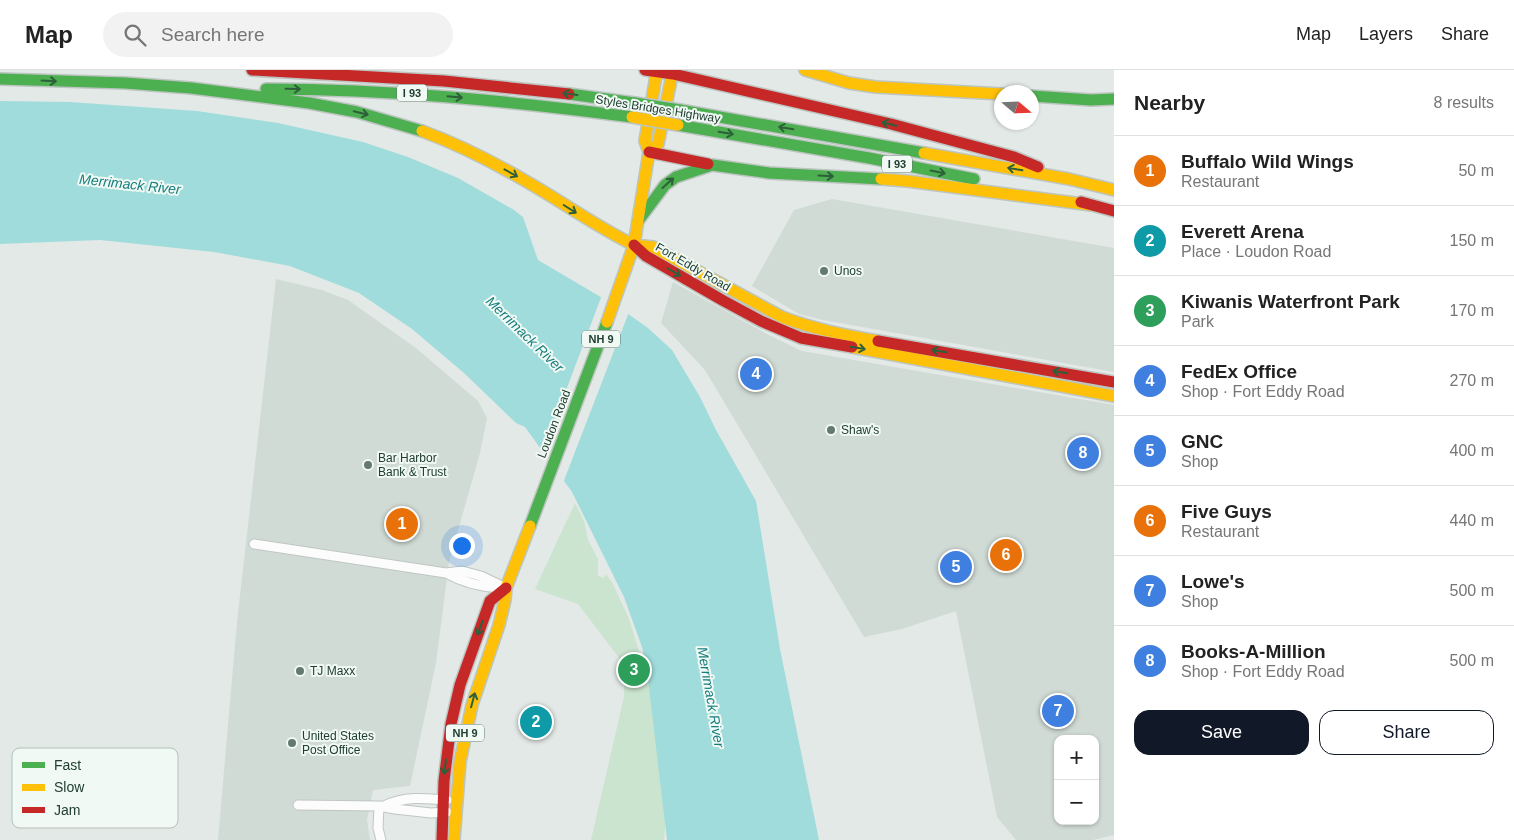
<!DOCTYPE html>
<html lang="en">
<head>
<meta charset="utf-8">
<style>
	body { margin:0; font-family:Arial,sans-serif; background:#f2f2f2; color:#222 }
	.controls { position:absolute; right:15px; bottom:15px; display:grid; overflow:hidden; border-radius:10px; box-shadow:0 1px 4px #0004 }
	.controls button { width:45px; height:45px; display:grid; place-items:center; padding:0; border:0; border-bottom:1px solid #e0e0e0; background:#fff; color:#222; font:25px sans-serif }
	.compass { position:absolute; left:994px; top:15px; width:45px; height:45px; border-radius:50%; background:#fff; box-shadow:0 1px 4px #0004; rotate:109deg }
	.you { position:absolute; left:461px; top:475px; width:18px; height:18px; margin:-12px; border:4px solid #fff; border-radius:50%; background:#1a73e8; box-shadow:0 0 0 8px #1a73e833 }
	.badge { display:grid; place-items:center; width:32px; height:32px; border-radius:50%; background:#111827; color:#fff; font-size:16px; font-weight:700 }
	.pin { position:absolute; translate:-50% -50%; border:2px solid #fff; box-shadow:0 1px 5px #0006 }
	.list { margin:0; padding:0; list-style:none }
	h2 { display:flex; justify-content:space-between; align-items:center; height:65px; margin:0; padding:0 20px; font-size:21px }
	h2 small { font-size:16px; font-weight:400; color:#767676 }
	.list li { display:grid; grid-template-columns:32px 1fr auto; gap:15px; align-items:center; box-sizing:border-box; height:70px; padding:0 20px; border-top:1px solid #e0e0e0 }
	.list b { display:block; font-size:19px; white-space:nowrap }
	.list p { margin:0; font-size:16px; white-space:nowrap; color:#767676 }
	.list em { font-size:16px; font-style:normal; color:#767676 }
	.actions { display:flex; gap:10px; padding:15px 20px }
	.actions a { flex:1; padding:11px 0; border:1px solid #111827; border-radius:15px; text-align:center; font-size:18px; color:#111827 }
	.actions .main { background:#111827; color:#fff }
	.icon { flex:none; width:28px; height:28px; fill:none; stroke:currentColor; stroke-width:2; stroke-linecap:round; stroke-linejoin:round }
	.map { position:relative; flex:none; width:1114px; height:770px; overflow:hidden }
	header { display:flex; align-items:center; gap:30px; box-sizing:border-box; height:70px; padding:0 25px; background:#fff; border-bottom:1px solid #e0e0e0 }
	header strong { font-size:24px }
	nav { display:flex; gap:28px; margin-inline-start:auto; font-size:18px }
	.search { width:350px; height:45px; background:#f2f2f2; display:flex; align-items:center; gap:12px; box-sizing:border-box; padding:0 18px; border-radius:28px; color:#767676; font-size:19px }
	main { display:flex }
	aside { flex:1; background:#fff }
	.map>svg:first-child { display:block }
	.built { fill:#d1dbd5; fill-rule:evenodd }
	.green { fill:#cbe4cf }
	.water { fill:#a0dcdb }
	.pier { fill:#e3e9e6 }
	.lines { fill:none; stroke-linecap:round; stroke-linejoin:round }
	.street-casing { stroke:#c0c6c3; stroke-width:11 }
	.fast-casing { stroke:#bdc5c1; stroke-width:14 }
	.slow-casing { stroke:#bdc5c1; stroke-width:14 }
	.jam-casing { stroke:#bdc5c1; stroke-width:14 }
	.street { stroke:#fbfcfb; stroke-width:9 }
	.fast { stroke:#4caf50; stroke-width:11 }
	.slow { stroke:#ffc107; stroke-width:11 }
	.jam { stroke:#c62828; stroke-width:11 }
	.fast-bridge-casing { stroke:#bbc5c1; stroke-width:14; stroke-linecap:butt }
	.slow-bridge-casing { stroke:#bbc5c1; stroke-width:14; stroke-linecap:butt }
	.fast-bridge { stroke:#4caf50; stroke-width:11 }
	.slow-bridge { stroke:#ffc107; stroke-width:11 }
	.oneway { stroke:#2d603a }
	.poi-dot { fill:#647a70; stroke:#f1f9f4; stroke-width:2 }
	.labels { text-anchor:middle; stroke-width:4; stroke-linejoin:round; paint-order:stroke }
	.shield { fill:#f1f9f4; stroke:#5f766c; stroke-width:1 }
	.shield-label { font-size:11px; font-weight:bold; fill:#203e31 }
	.street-label { font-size:12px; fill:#203e31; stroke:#f1f9f4 }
	.poi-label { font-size:12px; fill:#203e31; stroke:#f1f9f4; text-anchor:start }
	.water-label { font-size:14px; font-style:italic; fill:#157e7f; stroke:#f1f9f4 }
	.key { fill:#f1f9f4; stroke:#b2c1ba; stroke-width:1 }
	.key-label { font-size:14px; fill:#203e31 }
</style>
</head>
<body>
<header>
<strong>Map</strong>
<div class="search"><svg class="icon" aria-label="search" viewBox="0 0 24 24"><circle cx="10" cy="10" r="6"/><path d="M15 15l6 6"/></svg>Search here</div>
<nav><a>Map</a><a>Layers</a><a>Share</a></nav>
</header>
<main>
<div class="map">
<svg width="1114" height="770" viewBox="0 0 1114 770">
	<rect width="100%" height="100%" fill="#e3e9e6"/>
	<path class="built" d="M832,129L1114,178V302L823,250L799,244L752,216L794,140Z
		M276,209L322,220L348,230L416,278L478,331L487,348L480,383L449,492L436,593L410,716L373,720L367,750L370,770H218L237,552Z
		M673,212L769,265L802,281L1114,335V765L1093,770H1016L997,747L956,541L902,559L864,567L705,300L661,253ZM1058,669H1095V751H1058Z"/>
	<path class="green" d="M575,433L584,451L588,470L598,489V506L604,508L606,504L613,514L629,549L656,636L666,744L664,770H591L624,627V609L620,589L578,534L535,519Z"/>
	<path class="water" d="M0,31L70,32L197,41L278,53L363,72L408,87L458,108L514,140L523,147L538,190L621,239L648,258L672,280L700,327L716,360L756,431L780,579L819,770H667L647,601L642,577L624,527L572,422L525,357L516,353L464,303L412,259L359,223L290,196L214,182L100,170L0,174Z"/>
	<path class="pier" d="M602,225L629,242L563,413L542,384Z"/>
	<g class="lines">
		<defs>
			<path id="street" d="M254,474L446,503L462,501L481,506L506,518
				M446,503C464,513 480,517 501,518
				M298,735L379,736L395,739L431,743L447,742
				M379,736L378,758L381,770
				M384,736C403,726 426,728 447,730"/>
			<path id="fast" d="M0,9L125,13L191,18L309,33L357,42L422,61
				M266,19C389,19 510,31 632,47
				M569,24L635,33
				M1032,26L1091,30L1114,29
				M680,40L924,83
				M678,55L869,88L974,109
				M638,151L665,115L676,107L712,95L769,103L881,109
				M530,456L607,252"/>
			<path id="slow" d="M805,0L849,13L876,17L1002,24
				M422,61C460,75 495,93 529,113C564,133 597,157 634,175
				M649,82L658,74L673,0
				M924,83L1069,109L1114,120
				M881,109L907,111L1091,135
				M634,175L653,177L782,247C813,259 845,265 878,271
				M607,252L634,175L649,82L645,71L657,0
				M852,277L1114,326
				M454,770L460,692L472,635L499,555L505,530L506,518L530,456"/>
			<path id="jam" d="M252,0L444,11L569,24
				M645,0L673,4L891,54L1014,87L1038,97
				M649,82L708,94
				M1081,132L1114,141
				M634,175L646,186L722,230L761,251L801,268L852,277
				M878,271L1114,312
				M442,770L444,711L451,654L460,615L490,531L506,518"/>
		</defs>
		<use href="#street" class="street-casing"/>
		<use href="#fast" class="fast-casing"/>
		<use href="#slow" class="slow-casing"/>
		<use href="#jam" class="jam-casing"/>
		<use href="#street" class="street"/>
		<use href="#fast" class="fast"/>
		<use href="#slow" class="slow"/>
		<use href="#jam" class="jam"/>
		<defs>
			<path id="fast-bridge" d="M635,33L680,40"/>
			<path id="slow-bridge" d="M632,47L678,55"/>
		</defs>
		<use href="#fast-bridge" class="fast-bridge-casing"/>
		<use href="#slow-bridge" class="slow-bridge-casing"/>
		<use href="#fast-bridge" class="fast-bridge"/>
		<use href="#slow-bridge" class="slow-bridge"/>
	</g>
	<defs><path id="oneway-shaft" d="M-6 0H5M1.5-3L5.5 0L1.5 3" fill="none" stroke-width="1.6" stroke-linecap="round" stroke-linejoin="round" transform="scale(1.25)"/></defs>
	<g class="oneway">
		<use href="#oneway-shaft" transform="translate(49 11) rotate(3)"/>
		<use href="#oneway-shaft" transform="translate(293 19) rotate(1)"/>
		<use href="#oneway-shaft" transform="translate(570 24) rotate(-172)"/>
		<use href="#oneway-shaft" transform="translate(455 27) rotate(5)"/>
		<use href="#oneway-shaft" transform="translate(361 43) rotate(14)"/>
		<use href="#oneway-shaft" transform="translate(889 54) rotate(-166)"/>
		<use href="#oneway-shaft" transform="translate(786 58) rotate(-170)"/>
		<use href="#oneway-shaft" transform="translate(726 63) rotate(10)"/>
		<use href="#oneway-shaft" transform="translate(1015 99) rotate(-170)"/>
		<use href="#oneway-shaft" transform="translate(938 102) rotate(11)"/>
		<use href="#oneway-shaft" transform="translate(511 103) rotate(29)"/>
		<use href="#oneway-shaft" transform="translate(826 106) rotate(3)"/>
		<use href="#oneway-shaft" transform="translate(668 113) rotate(-42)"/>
		<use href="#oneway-shaft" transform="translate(570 139) rotate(32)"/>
		<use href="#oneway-shaft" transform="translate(674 202) rotate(30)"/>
		<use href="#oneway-shaft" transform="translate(858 278) rotate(10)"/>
		<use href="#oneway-shaft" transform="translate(939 281) rotate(-170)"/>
		<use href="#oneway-shaft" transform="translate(1060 302) rotate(-170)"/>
		<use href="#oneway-shaft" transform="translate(480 558) rotate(110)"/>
		<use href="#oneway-shaft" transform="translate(473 630) rotate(-75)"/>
		<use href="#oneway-shaft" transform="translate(445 697) rotate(98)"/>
	</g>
	<g class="poi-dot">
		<circle cx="824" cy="201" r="5"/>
		<circle cx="831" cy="360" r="5"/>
		<circle cx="368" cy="395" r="5"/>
		<circle cx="300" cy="601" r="5"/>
		<circle cx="292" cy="673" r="5"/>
	</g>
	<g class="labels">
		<g class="shield">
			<rect x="397" y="14.5" width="30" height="17" rx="4"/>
			<rect x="882" y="85.5" width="30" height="17" rx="4"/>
			<rect x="582" y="260.5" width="38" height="17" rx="4"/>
			<rect x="446" y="654.5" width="38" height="17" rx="4"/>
		</g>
		<g class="shield-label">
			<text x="412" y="27">I 93</text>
			<text x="897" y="98">I 93</text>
			<text x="601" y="273">NH 9</text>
			<text x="465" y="667">NH 9</text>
		</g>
		<g class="street-label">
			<text transform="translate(658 39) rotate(9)" y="4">Styles Bridges Highway</text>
			<text transform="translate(693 197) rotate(30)" y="4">Fort Eddy Road</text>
			<text transform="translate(554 354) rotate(-69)" y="4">Loudon Road</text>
		</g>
		<g class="poi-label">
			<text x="834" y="205">Unos</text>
			<text x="841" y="364">Shaw's</text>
			<text x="378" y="392">Bar Harbor<tspan x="378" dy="14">Bank &amp; Trust</tspan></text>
			<text x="310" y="605">TJ Maxx</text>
			<text x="302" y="670">United States<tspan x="302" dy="14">Post Office</tspan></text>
		</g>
		<g class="water-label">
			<text transform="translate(130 114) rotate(6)" y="5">Merrimack River</text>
			<text transform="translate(525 264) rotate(44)" y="5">Merrimack River</text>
			<text transform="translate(711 627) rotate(80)" y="5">Merrimack River</text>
		</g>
	</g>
	<rect x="12" y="678" width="166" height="80" rx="8" class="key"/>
	<rect x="22" y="692" width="23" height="6" fill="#4caf50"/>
	<rect x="22" y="714" width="23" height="7" fill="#ffc107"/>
	<rect x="22" y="737" width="23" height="6" fill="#c62828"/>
	<g class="key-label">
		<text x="54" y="700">Fast</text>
		<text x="54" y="722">Slow</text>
		<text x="54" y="745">Jam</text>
	</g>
</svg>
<div class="controls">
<button>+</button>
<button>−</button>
</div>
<svg class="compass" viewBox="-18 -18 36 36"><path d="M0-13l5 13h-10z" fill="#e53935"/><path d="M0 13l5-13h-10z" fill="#767676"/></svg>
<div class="you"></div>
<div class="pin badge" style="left:402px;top:454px;background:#e8710a">1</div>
<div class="pin badge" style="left:536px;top:652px;background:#0f9aa8">2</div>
<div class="pin badge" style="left:634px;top:600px;background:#2e9e5b">3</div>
<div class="pin badge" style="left:756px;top:304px;background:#3f7fe0">4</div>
<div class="pin badge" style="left:956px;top:497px;background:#3f7fe0">5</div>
<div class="pin badge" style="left:1006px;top:485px;background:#e8710a">6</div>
<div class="pin badge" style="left:1058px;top:641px;background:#3f7fe0">7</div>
<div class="pin badge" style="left:1083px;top:383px;background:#3f7fe0">8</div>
</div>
<aside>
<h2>Nearby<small>8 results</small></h2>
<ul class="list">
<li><span class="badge" style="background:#e8710a">1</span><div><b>Buffalo Wild Wings</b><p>Restaurant</p></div><em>50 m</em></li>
<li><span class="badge" style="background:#0f9aa8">2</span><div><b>Everett Arena</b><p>Place · Loudon Road</p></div><em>150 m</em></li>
<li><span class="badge" style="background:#2e9e5b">3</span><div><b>Kiwanis Waterfront Park</b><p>Park</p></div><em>170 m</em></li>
<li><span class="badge" style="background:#3f7fe0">4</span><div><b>FedEx Office</b><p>Shop · Fort Eddy Road</p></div><em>270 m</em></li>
<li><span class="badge" style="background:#3f7fe0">5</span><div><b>GNC</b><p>Shop</p></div><em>400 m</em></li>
<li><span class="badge" style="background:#e8710a">6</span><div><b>Five Guys</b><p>Restaurant</p></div><em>440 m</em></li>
<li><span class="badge" style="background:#3f7fe0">7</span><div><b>Lowe's</b><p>Shop</p></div><em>500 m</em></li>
<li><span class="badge" style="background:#3f7fe0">8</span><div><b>Books-A-Million</b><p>Shop · Fort Eddy Road</p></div><em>500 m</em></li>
</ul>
<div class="actions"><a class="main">Save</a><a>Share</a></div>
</aside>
</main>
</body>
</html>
